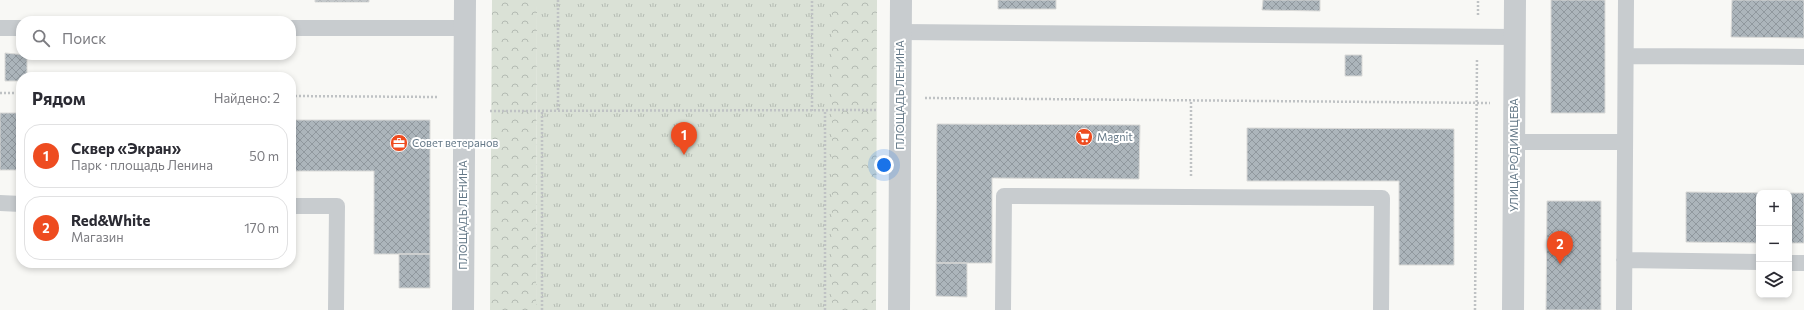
<!DOCTYPE html>
<html lang="ru">
<head>
<meta charset="utf-8">
<style>
	body { margin:0; font-family:Commissioner,sans-serif; background:#f2f2f3; color:#2b2b33 }
	.controls { position:absolute; right:12px; bottom:12px; display:grid; overflow:hidden; border-radius:8px; box-shadow:0 2px 6px #0003 }
	.controls button { width:36px; height:36px; display:grid; place-items:center; padding:0; border:0; border-bottom:1px solid #e1e1e2; background:#fff; color:#2b2b33; font:20px sans-serif }
	.you { position:absolute; left:884px; top:165px; width:14px; height:14px; margin:-10px; border:3px solid #fff; border-radius:50%; background:#1a73e8; box-shadow:0 0 0 6px #1a73e833 }
	.badge { display:grid; place-items:center; width:26px; height:26px; border-radius:50%; background:#ee4c20; color:#fff; font-size:13px; font-weight:700 }
	.pin { position:absolute; translate:-50% -33px; filter:drop-shadow(0 1px 2px #0008) }
	.pin::after { content:''; position:absolute; top:21px; width:14px; height:12px; background:inherit; clip-path:polygon(0 0,100% 0,50% 100%) }
	.list { margin:0; padding:0; list-style:none }
	h2 { display:flex; justify-content:space-between; align-items:center; height:52px; margin:0; padding:0 16px; font-size:17px }
	h2 small { font-size:13px; font-weight:400; color:#7c7c81 }
	.list li { display:grid; grid-template-columns:26px 1fr auto; gap:12px; align-items:center; box-sizing:border-box; height:64px; margin:0 8px 8px; padding:0 8px; border:1px solid #e1e1e2; border-radius:16px }
	.list b { display:block; font-size:15px; white-space:nowrap }
	.list p { margin:0; font-size:13px; white-space:nowrap; color:#7c7c81 }
	.list em { font-size:13px; font-style:normal; color:#7c7c81 }
	.icon { flex:none; width:22px; height:22px; fill:none; stroke:currentColor; stroke-width:2; stroke-linecap:round; stroke-linejoin:round }
	.map { position:relative; flex:none; width:1804px; height:310px; overflow:hidden }
	.search { position:absolute; background:#fff; box-shadow:0 2px 6px #0003; left:16px; top:16px; width:280px; height:44px; display:flex; align-items:center; gap:10px; box-sizing:border-box; padding:0 14px; border-radius:16px; color:#7c7c81; font-size:15px }
	.panel { position:absolute; background:#fff; box-shadow:0 2px 6px #0003; left:16px; top:72px; width:280px; height:196px; border-radius:16px }
	.map>svg:first-child { display:block }
	.forest { fill:url(#forest-crowns) }
	.park { fill:url(#park-tufts) }
	.building { fill:url(#building-cross-hatch); stroke:#dadad8 }
	.lines { fill:none; stroke-linecap:round; stroke-linejoin:round }
	.path { stroke:#bfc2c4; stroke-width:2.5; stroke-dasharray:2 2; stroke-linecap:butt }
	.lane { stroke:#c8cccf; stroke-width:16 }
	.street { stroke:#c8cccf; stroke-width:22 }
	.labels { text-anchor:middle; stroke-width:4; stroke-linejoin:round; paint-order:stroke }
	.street-label { font-size:11px; fill:#657988; stroke:#fff }
	.poi-label { font-size:11px; fill:#657988; stroke:#fff; text-anchor:start }
</style>
</head>
<body>
<div class="map">
<svg width="1804" height="310" viewBox="0 0 1804 310">
	<defs>
		<pattern id="forest-crowns" width="20" height="18" patternUnits="userSpaceOnUse"><rect width="20" height="18" fill="#dae1d6"/><path d="M2 6a3 3 0 1 1 6 0M12 15a3 3 0 1 1 6 0" fill="none" stroke="#b4bbb3"/></pattern>
		<pattern id="park-tufts" width="24" height="20" patternUnits="userSpaceOnUse"><rect width="24" height="20" fill="#dae1d6"/><path d="M3 7l-1-3M5 7V3M7 7l1-3M15 17l-1-3M17 17v-4M19 17l1-3" fill="none" stroke="#b4bbb3"/></pattern>
		<pattern id="building-cross-hatch" width="8" height="8" patternUnits="userSpaceOnUse"><rect width="8" height="8" fill="#acb5bb"/><path d="M0 0l8 8M0 8l8-8" fill="none" stroke="#90989e"/></pattern>
	</defs>
	<rect width="100%" height="100%" fill="#f8f8f5"/>
	<path class="forest" d="M492,0H537L536,310H490Z
		M832,0H877L876,310H832Z"/>
	<path class="park" d="M537,0H832V310H536Z"/>
	<path class="building" d="M315,0H369V2H315Z
		M998,0H1056V9H998Z
		M1263,0H1320V11L1262,10Z
		M1551,0H1605V113H1551Z
		M1732,0H1804V38L1731,37Z
		M5,53L27,55V77H21V81H5Z
		M1345,55H1362V76H1345Z
		M0,113H21V170H0Z
		M291,120H430V254H374V171H291Z
		M937,124L1140,125L1139,179L992,178V263H936Z
		M1247,128L1454,129V265H1399V181H1247Z
		M1686,192L1776,193H1759V243L1686,242Z
		M1789,193H1804V243H1789Z
		M1547,201H1601V310H1546Z
		M399,254H430V288H399Z
		M936,263H967V297L936,296Z"/>
	<g class="lines">
		<path class="path" d="M1478,15V0
			M0,93H21
			M291,96L439,97
			M925,98L1490,103
			M558,110V0
			M490,111L877,110
			M812,111V0
			M1191,176V100
			M542,310V111
			M825,310V110
			M1475,310L1477,58"/>
		<path class="lane" d="M0,28H21
			M291,28H465
			M901,32L1515,37
			M1626,56L1804,57
			M1514,142H1625
			M0,203L21,204
			M291,206H337L336,310
			M1624,260L1759,262
			M1789,263H1804
			M1003,310L1004,196L1382,198L1381,310
			M1624,310L1626,0"/>
		<path class="street" d="M463,310L465,0
			M899,310L901,0
			M1513,310L1515,0"/>
	</g>
	<defs>
		<symbol id="supermarket-disc" viewBox="-11 -11 22 22"><circle r="9.5" fill="#ee4c20" stroke="#fff"/><path d="M-6-5.5h2.5l.6 2H6L4.5 2H-2.5L-4.4-4H-6ZM-1.5 3.2a1.3 1.3 0 1 0 .1 0ZM3 3.2a1.3 1.3 0 1 0 .1 0Z" fill="#fff"/></symbol>
		<symbol id="office-disc" viewBox="-11 -11 22 22"><circle r="9.5" fill="#ee4c20" stroke="#fff"/><path d="M-6-3h4V-5.5h4V-3h4V5H-6ZM-1-4.5V-3h2v-1.5ZM-6 0V1H6V0Z" fill="#fff"/></symbol>
	</defs>
	<g fill-rule="evenodd">
		<use href="#supermarket-disc" x="1074" y="127" width="20" height="20"/>
		<use href="#office-disc" x="389" y="133" width="20" height="20"/>
	</g>
	<g class="labels">
		<g class="street-label">
			<text transform="translate(900 95) rotate(-90)" y="4">ПЛОЩАДЬ ЛЕНИНА</text>
			<text transform="translate(1514 155) rotate(-90)" y="4">УЛИЦА РОДИМЦЕВА</text>
			<text transform="translate(463 215) rotate(-90)" y="4">ПЛОЩАДЬ ЛЕНИНА</text>
		</g>
		<g class="poi-label">
			<text x="1097" y="141">Magnit</text>
			<text x="412" y="147">Совет ветеранов</text>
		</g>
	</g>
</svg>
<div class="controls">
<button>+</button>
<button>−</button>
<button><svg class="icon" aria-label="layers" viewBox="0 0 24 24"><path d="M12 4l9 5-9 5-9-5zM3 14l9 5 9-5"/></svg></button>
</div>
<div class="you"></div>
<div class="pin badge" style="left:684px;top:155px">1</div>
<div class="pin badge" style="left:1560px;top:264px">2</div>
<div class="search"><svg class="icon" aria-label="search" viewBox="0 0 24 24"><circle cx="10" cy="10" r="6"/><path d="M15 15l6 6"/></svg>Поиск</div>
<section class="panel">
<h2>Рядом<small>Найдено: 2</small></h2>
<ul class="list">
<li><span class="badge">1</span><div><b>Сквер «Экран»</b><p>Парк · площадь Ленина</p></div><em>50 m</em></li>
<li><span class="badge">2</span><div><b>Red&amp;White</b><p>Магазин</p></div><em>170 m</em></li>
</ul>
</section>
</div>
</body>
</html>
